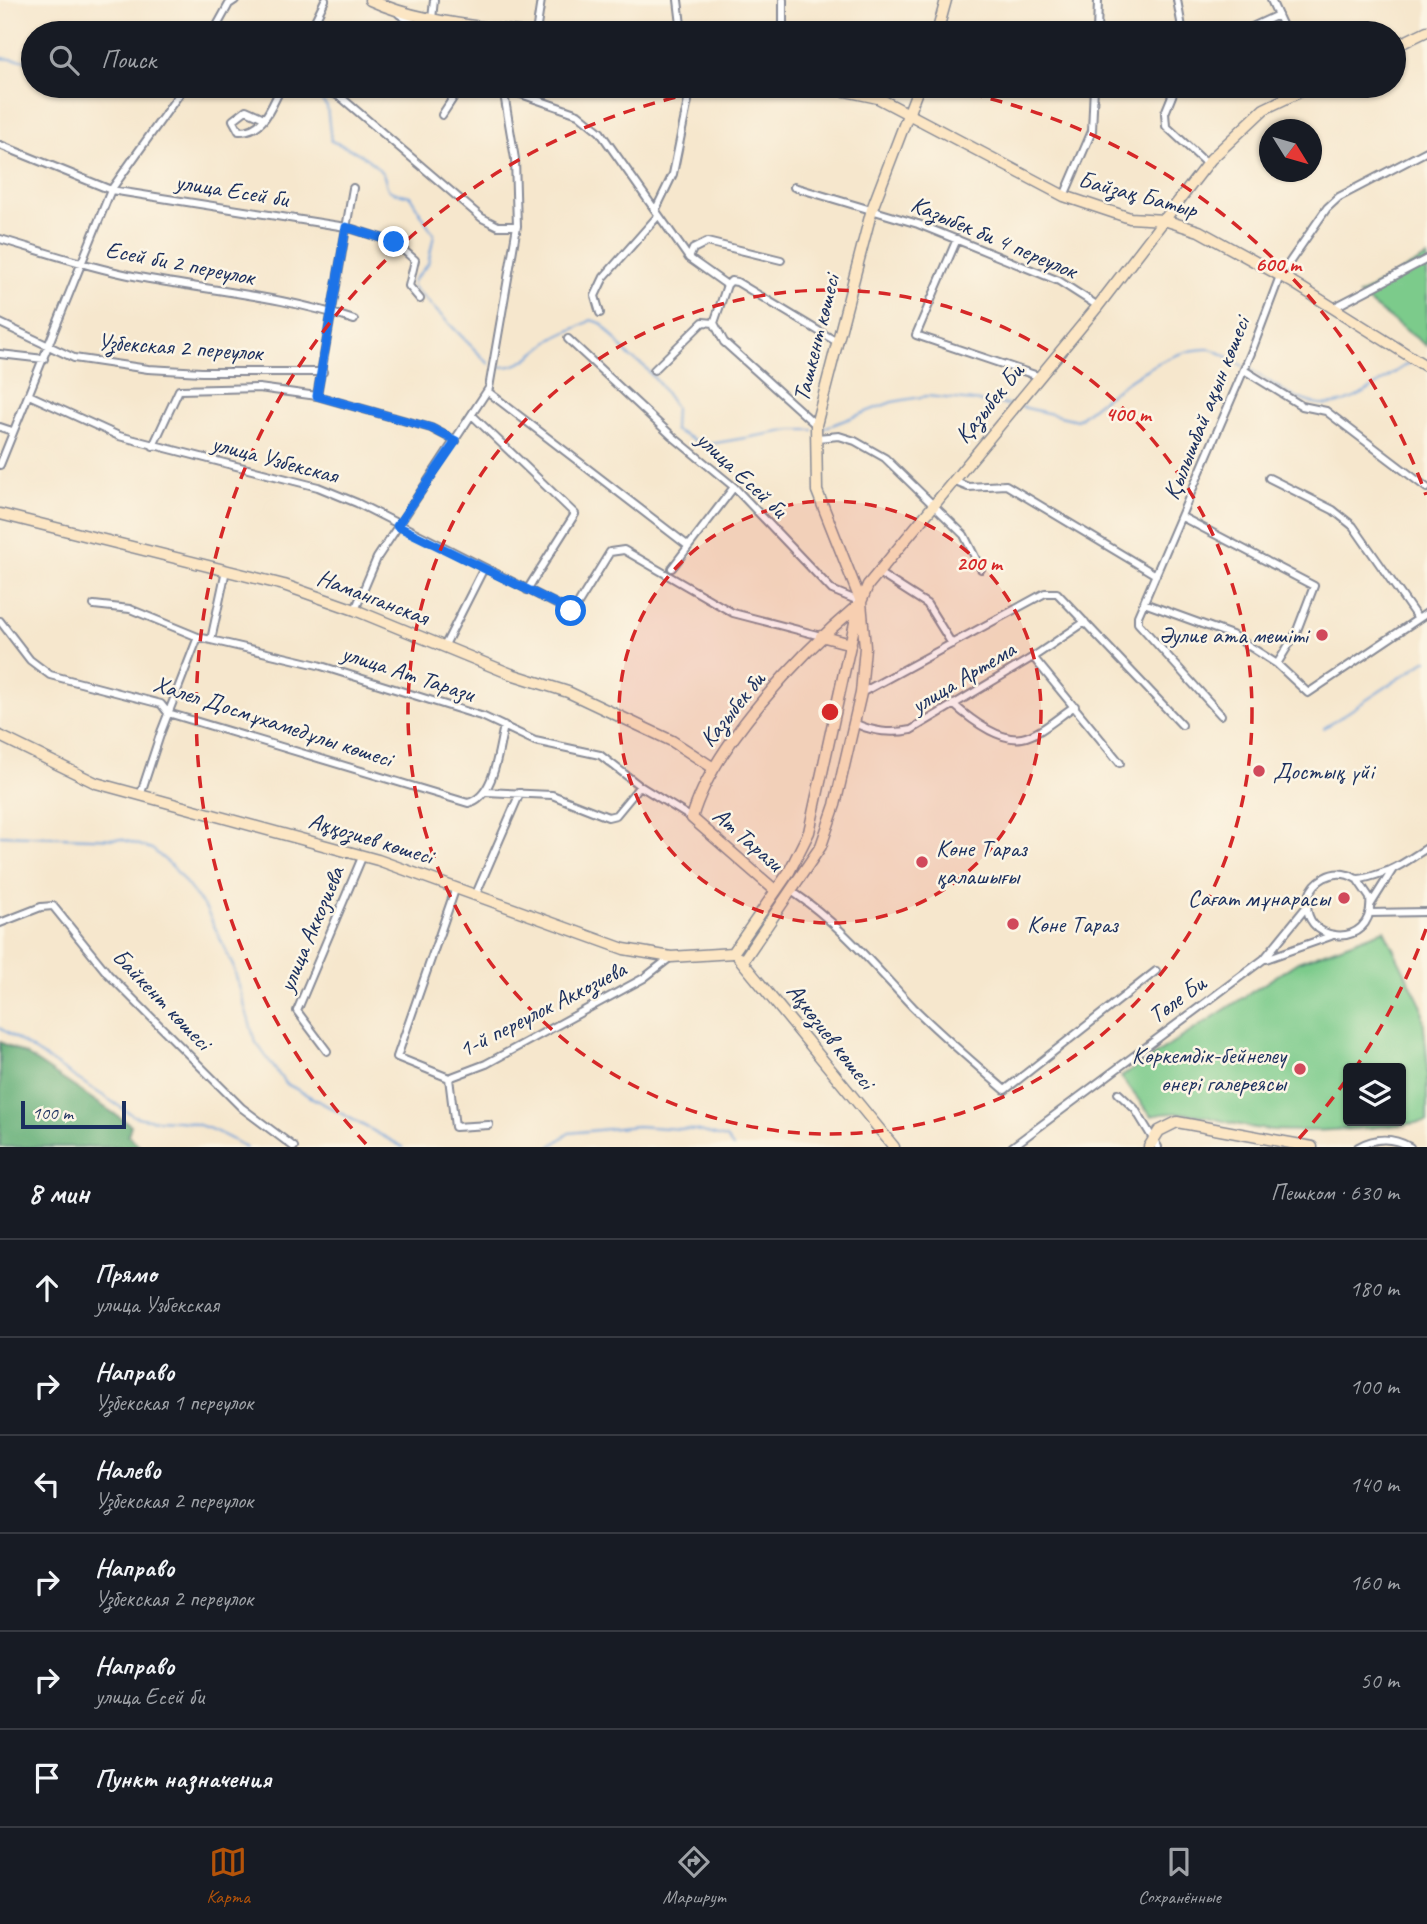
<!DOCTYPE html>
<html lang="ru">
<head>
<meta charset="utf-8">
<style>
	body { margin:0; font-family:Caveat,sans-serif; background:#242831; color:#f1f3f6 }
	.controls { position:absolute; right:21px; bottom:21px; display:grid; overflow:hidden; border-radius:7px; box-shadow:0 2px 5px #0004 }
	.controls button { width:63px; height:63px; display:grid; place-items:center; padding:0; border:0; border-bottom:2px solid #363941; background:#171b24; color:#f1f3f6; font:35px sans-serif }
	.compass { position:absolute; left:1259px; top:119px; width:63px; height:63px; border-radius:50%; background:#171b24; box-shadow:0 2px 5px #0004; rotate:127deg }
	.scale { position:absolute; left:21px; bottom:18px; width:105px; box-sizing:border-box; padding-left:7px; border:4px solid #1b2f5e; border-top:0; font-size:19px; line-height:24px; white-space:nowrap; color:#1b2f5e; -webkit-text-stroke:5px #fcf5e5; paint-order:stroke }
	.stop { position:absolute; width:21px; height:21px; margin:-16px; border:5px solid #1a73e8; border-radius:50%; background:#fff }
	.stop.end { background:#1a73e8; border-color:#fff; box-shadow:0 2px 7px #0008 }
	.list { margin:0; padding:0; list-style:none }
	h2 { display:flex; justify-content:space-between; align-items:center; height:91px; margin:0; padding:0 28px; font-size:30px }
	h2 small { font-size:23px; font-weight:400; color:#9ea1a6 }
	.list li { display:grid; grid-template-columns:46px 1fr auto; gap:21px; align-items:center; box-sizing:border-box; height:98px; padding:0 28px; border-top:2px solid #363941 }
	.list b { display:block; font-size:26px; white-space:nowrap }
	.list p { margin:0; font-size:23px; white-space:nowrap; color:#9ea1a6 }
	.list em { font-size:23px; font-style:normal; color:#9ea1a6 }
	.icon { flex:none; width:38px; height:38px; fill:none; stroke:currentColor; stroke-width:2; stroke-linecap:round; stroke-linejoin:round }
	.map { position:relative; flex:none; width:1427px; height:1147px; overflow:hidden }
	.search { position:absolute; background:#171b24; box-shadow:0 2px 5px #0004; left:21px; right:21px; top:21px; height:77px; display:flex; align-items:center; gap:18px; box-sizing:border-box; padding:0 24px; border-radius:38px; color:#9ea1a6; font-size:26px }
	.sheet { height:679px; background:#171b24 }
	nav { display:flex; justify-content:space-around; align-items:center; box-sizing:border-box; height:98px; border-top:2px solid #363941; background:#171b24; font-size:19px; color:#9ea1a6 }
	nav a { display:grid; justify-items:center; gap:4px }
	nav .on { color:#b45309 }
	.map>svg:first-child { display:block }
	.green { fill:#7bcb8b; stroke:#4b7d74; stroke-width:2; fill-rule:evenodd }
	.forest { fill:#64af77; stroke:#406f6a; stroke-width:2 }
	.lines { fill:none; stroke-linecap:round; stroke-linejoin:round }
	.stream { stroke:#6ea0d9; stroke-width:2 }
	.street-casing { stroke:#888b96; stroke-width:10 }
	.secondary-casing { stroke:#888b96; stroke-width:13 }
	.street { stroke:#fff; stroke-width:6 }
	.secondary { stroke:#fce6c4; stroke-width:10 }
	.route { stroke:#1a73e8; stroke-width:9 }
	.ring { fill:none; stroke:#d62828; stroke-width:3.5; stroke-dasharray:12 9 }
	.poi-dot { fill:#d1495b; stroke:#fcf5e5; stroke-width:2.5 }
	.labels { text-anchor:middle; stroke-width:5; stroke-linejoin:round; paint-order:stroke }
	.street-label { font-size:24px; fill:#1b2f5e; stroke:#fcf5e5 }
	.poi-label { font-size:24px; fill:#1b2f5e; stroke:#fcf5e5; text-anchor:end }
	.centre { fill:#d62828; stroke:#fcf5e5; stroke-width:3.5 }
	.ring-label { font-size:21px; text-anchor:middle; font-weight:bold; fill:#d62828; stroke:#fcf5e5; stroke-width:5; stroke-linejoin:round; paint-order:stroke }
</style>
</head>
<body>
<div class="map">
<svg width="1427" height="1147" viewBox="0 0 1427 1147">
	<rect width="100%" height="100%" fill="#fcf5e5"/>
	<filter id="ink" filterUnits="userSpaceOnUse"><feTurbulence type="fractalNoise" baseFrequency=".0143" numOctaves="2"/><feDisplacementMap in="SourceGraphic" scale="14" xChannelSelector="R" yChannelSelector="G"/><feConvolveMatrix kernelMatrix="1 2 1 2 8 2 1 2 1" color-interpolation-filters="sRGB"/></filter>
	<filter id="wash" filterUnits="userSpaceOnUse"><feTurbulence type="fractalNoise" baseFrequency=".00686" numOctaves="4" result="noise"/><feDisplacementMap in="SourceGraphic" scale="28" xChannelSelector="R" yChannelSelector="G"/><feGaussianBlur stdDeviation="1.57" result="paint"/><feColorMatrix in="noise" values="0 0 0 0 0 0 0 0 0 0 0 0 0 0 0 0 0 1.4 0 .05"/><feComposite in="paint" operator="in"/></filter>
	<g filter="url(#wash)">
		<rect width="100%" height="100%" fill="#f6e7cd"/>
		<path class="green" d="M1427,257V346L1359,295Z
			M1384,930L1422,1007L1427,1059V1122C1375,1127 1324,1133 1272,1130C1228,1128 1197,1105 1151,1116L1121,1077L1298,962ZM1348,1068H1401V1121H1348Z"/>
		<path class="forest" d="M0,1042L25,1054L131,1125L128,1135L141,1147H0Z"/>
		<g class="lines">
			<path class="stream" d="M0,58L33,61
				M269,86L277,87
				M286,88L314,91L327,107L331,141C350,148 370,157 383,174C386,179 385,185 389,190C394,194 404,194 410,196L434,235L428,264L413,281V287L489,364
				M495,366C519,371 532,354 550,341C562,332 578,329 591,320L601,323L630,357L644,366L660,385L675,407L674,430L704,445L792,430H813
				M1248,368C1287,392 1317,421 1364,393C1380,384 1393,372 1410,363
				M1022,407L1077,420C1109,394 1166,347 1209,349C1219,350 1234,361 1243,366
				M819,430L892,402L927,396L1010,405
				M1324,728L1427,660
				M0,835L121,839L152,849L173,867L206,909L233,966L255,1041L285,1083L403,1147
				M0,1028L134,1116C150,1121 162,1120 178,1121C202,1122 225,1136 246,1147
				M550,1147L569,1133L637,1126L695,1130L726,1138L733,1147"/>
		</g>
	</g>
	<g filter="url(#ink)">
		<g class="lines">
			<defs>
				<path id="street" d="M678,0L682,33
					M783,0V33
					M1177,0L1183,33
					M1271,0L1286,33
					M399,14L427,33
					M432,19L434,0
					M213,33L229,4L235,0
					M309,33L325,0
					M439,33L442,21
					M536,33L541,0
					M1097,33L1098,0
					M1239,33L1278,15
					M322,86L343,99L482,218L498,226H517
					M1176,86L1165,113L1166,126L1207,164
					M501,87L578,114L600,132L689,258L727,285L714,323
					M442,115L461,86
					M264,118L246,110L233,120L239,131C265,132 271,106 282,86
					M0,145L111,190L346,227L394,242L415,260L409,286L420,299
					M794,187L918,224L1059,281L1098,306
					M353,188L317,396L431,428L456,441
					M1064,196L1092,131L1094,86
					M656,209L673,174L691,86
					M0,239C48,253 95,269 144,278C214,291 287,297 354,320
					M957,239L916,335L1038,376
					M689,258L693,249L707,242L781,260
					M727,285L731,281L737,282L837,342
					M1333,308L1427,259
					M600,313L595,296L604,277L657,217
					M0,323L74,358L148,369L202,372H323
					M568,339L672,436L734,487L832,590L861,602
					M0,354L44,359
					M654,370L703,322L714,323L724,342L816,425
					M1244,370L1302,406L1326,411L1427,488
					M487,391L687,545
					M29,395L119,436L318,487L357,503L568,610L575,609L610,552L624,550L733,613L821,636
					M473,416L575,514L527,590
					M0,427L12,431
					M817,438L839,436L855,441L885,458L964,535L981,569
					M153,446L179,390L259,388L317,396
					M0,465L111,190L185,86
					M1269,478L1333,510L1353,526L1418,619
					M953,481L968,487L1006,485L1156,575
					M1182,517L1314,586L1296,633L1277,664
					M672,568L734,487
					M877,572L927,604L952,644
					M1144,603L1232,635L1277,664L1308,693L1427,613
					M94,605L130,609L198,637L318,665L484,717L535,741L600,755L640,786L692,818
					M355,610L377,558L489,388L517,226L515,159L503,88
					M0,621L30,660L50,675L161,704L168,713L468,803C495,797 498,750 504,726
					M211,640L226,570
					M444,647L483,570
					M1033,657L1120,763
					M861,693L1045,593H1057L1182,725
					M953,704C969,718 999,742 1022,738C1040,735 1060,715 1075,706
					M1221,715L1138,623V616L1251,353L1280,276L1327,208L1339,197L1427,151
					M854,723C873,732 890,734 911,730L1033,657L1085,622
					M486,792L552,795L608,817L616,815L640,786
					M140,796L161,732L198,637
					M1357,879L1370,898C1376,953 1295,943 1309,896C1314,880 1332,870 1348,875C1353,876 1354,879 1358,879C1367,879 1381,873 1390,870C1403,865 1415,855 1427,848
					M456,887L397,1057L449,1078L486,1064L644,978L671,957
					M793,892C840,924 874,966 913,1007C942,1036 974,1063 1005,1090L1156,971
					M476,894L520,793
					M1371,904L1393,869
					M1369,913L1427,912
					M0,923L41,907L53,906L108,974L242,1108L294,1147
					M1266,959L1331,936
					M327,1051L297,1011L363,855
					M449,1078L455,1127L489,1125
					M1118,1093L1135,1109L1158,1147
					M1012,1147L1264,959L1308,905
					M1358,1147C1376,1137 1392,1137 1410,1147"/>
				<path id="secondary" d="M370,0C418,22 472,25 524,33
					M937,33L946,0
					M1394,47L1427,31
					M822,86L878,98L1064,196L1130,218L1164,220L1199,231L1292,282L1427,367
					M0,514L284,585L355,610L511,674L568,692L672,741L712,767
					M821,636L851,644
					M0,736L96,783L378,860L624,949L671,957L733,953
					M776,891L692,818C712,746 801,653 858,605
					M733,953L789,872L809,832L858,609L868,585L1098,306L1211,159L1264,109L1312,86
					M739,958L894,1147
					M743,961L821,846L835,805L861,693L865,647L861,602L817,491L816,425L872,209L919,86
					M1149,1147L1159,1131L1177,1122L1312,1147"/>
			</defs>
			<use href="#street" class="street-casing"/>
			<use href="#secondary" class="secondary-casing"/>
			<use href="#street" class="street"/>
			<use href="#secondary" class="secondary"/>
		</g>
	</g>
	<g class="lines" filter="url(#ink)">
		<path class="route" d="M394,242L346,227L317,396L431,428L456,441L397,526L571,611"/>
	</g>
	<circle cx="830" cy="712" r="211" fill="#d62828" fill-opacity=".12"/>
	<g class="ring">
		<circle cx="830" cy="712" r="211"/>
		<circle cx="830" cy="712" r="422"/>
		<path d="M1426 929A634 634 0 0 1 1356 1067M1346 1080A634 634 0 0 1 1294 1144M366 1144A634 634 0 0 1 731 86M929 86A634 634 0 0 1 1426 495"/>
	</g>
	<g class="poi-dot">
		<circle cx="1322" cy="635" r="7"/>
		<circle cx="1259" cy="771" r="7"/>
		<circle cx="922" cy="862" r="7"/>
		<circle cx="1344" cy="898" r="7"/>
		<circle cx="1013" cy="924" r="7"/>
		<circle cx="1300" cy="1069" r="7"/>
	</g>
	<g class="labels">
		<g class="street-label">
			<text transform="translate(232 190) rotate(9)" y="8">улица Есей би</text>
			<text transform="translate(1138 194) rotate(15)" y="8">Байзақ Батыр</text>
			<text transform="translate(994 237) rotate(23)" y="8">Казыбек би 4 переулок</text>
			<text transform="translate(180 263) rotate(11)" y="8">Есей би 2 переулок</text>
			<text transform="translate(816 338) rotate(-76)" y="8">Ташкент көшесі</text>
			<text transform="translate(180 347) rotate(4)" y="8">Узбекская 2 переулок</text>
			<text transform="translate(989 403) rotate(-51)" y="8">Қазыбек Би</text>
			<text transform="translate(1206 408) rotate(-68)" y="8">Қылышбай ақын көшесі</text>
			<text transform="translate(275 459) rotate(15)" y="8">улица Узбекская</text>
			<text transform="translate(742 474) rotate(43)" y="8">улица Есей би</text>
			<text transform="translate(373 597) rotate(21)" y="8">Наманганская</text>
			<text transform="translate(408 673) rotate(18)" y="8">улица Ат Тарази</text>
			<text transform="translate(963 677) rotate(-31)" y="8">улица Артема</text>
			<text transform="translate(732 709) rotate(-51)" y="8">Казыбек би</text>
			<text transform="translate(273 721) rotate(18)" y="8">Халел Досмұхамедұлы көшесі</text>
			<text transform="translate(371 838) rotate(17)" y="8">Аққозиев көшесі</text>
			<text transform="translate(748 839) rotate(41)" y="8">Ат Тарази</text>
			<text transform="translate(311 929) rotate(-67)" y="8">улица Аккозиева</text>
			<text transform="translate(162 999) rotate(46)" y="8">Байкент көшесі</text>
			<text transform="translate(1177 999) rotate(-36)" y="8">Төле Би</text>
			<text transform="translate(542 1009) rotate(-27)" y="8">1-й переулок Аккозиева</text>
			<text transform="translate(831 1036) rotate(52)" y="8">Ақкөзиев көшесі</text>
		</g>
		<g class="poi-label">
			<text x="1308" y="643">Әулие ата мешіті</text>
			<text x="1273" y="779" text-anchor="start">Достық үйі</text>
			<text x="936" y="856" text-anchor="start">Көне Тараз<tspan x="936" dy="28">қалашығы</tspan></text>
			<text x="1330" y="906">Сағат мұнарасы</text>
			<text x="1027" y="932" text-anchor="start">Көне Тараз</text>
			<text x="1286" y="1063">Көркемдік-бейнелеу<tspan x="1286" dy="28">өнері галереясы</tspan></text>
		</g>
	</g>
	<circle cx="830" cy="712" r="10" class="centre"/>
	<g class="ring-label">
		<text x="1278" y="271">600 m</text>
		<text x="1128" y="421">400 m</text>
		<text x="979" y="570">200 m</text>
	</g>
</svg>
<div class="controls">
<button><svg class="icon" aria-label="layers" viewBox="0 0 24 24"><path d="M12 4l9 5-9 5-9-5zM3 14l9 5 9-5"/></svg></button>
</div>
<svg class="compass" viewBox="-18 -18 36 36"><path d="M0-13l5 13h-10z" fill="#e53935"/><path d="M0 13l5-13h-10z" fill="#9ea1a6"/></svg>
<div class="scale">100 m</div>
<div class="stop" style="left:571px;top:611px"></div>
<div class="stop end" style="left:394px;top:242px"></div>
<div class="search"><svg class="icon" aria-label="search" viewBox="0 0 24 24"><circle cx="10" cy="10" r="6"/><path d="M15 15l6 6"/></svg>Поиск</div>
</div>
<section class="sheet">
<h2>8 мин<small>Пешком · 630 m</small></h2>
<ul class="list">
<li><svg class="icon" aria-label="ahead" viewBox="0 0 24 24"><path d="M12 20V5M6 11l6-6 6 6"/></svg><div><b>Прямо</b><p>улица Узбекская</p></div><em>180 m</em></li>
<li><svg class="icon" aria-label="right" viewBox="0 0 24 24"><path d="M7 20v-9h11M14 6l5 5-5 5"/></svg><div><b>Направо</b><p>Узбекская 1 переулок</p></div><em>100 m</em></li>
<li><svg class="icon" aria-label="left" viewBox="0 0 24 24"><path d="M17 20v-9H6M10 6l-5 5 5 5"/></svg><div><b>Налево</b><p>Узбекская 2 переулок</p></div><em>140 m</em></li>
<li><svg class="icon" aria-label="right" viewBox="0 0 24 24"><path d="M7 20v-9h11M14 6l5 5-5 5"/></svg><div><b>Направо</b><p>Узбекская 2 переулок</p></div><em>160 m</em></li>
<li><svg class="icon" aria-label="right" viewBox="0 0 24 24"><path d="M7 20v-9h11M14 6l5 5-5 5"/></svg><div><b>Направо</b><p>улица Есей би</p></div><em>50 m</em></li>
<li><svg class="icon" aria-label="arrive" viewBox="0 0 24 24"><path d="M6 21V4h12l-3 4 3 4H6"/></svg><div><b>Пункт назначения</b></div></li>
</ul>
</section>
<nav>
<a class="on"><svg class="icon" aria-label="map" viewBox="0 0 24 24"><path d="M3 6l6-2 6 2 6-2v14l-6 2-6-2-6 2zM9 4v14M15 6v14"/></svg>Карта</a>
<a><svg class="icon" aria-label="directions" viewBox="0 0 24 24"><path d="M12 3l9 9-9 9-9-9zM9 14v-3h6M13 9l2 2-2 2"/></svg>Маршрут</a>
<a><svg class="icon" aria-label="saved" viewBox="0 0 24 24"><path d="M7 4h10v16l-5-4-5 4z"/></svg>Сохранённые</a>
</nav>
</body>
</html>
